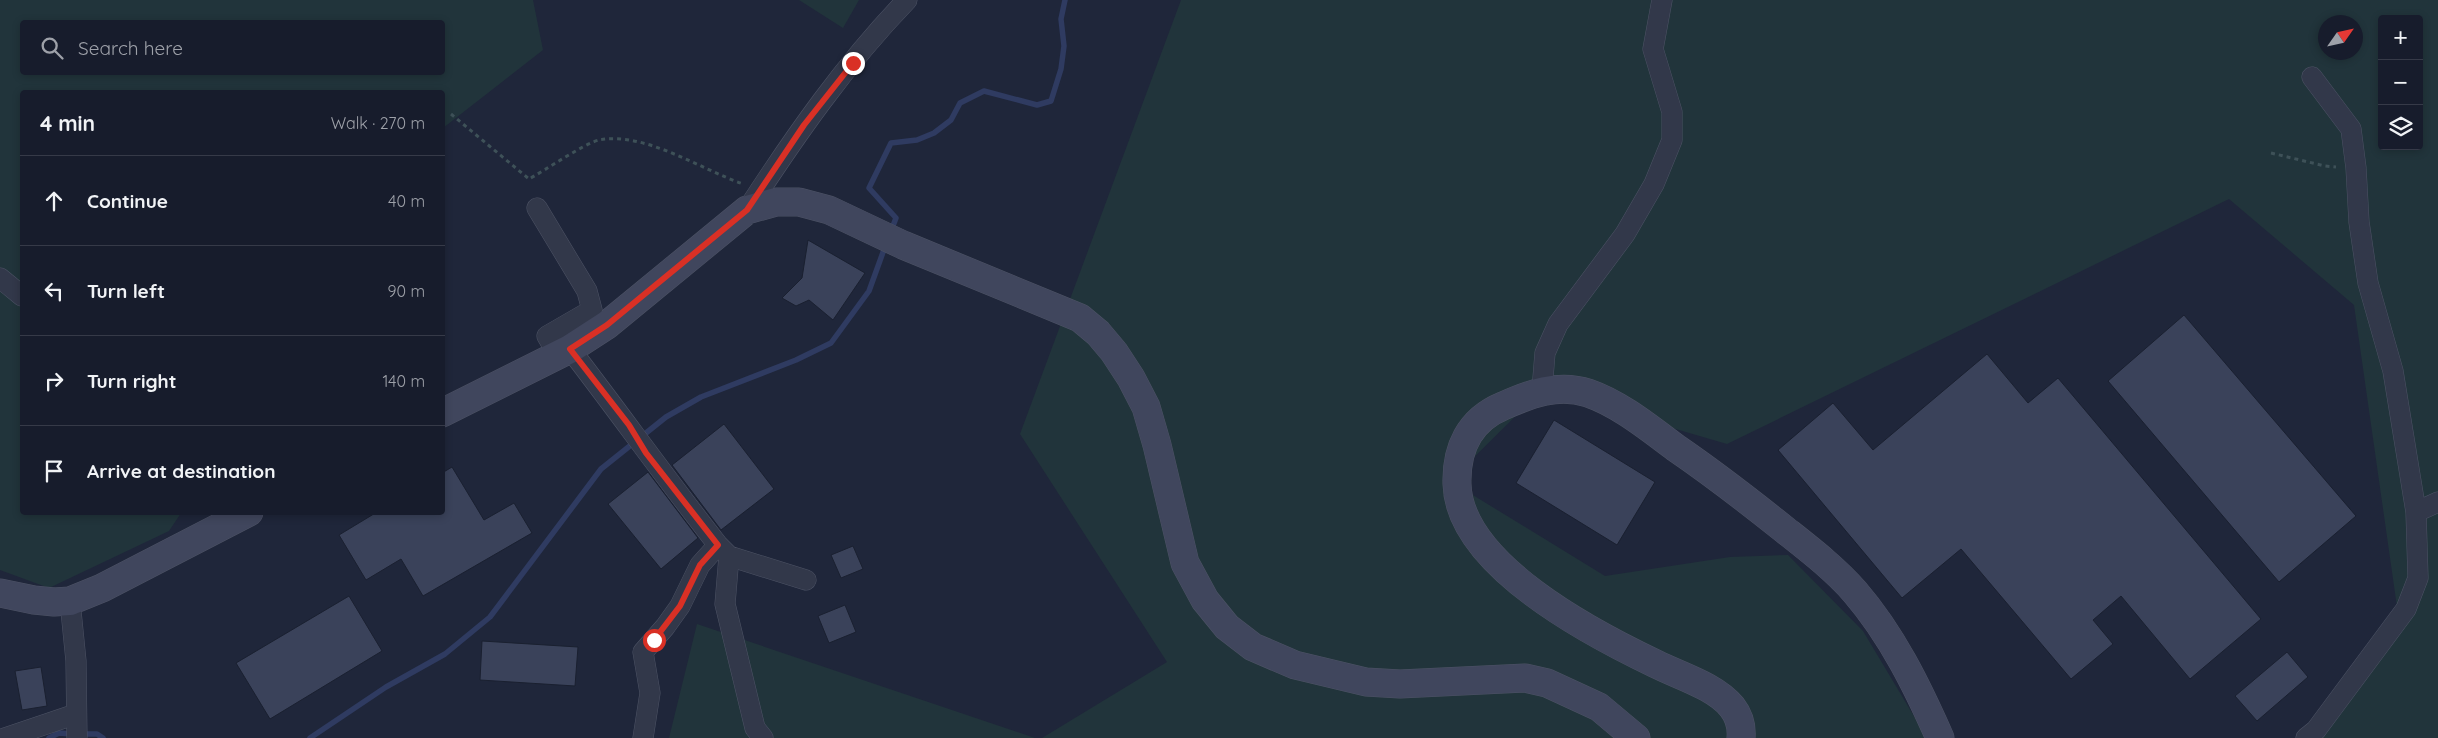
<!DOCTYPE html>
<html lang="en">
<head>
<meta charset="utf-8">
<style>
	body { margin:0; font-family:Quicksand,sans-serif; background:#242938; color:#f1f3f6 }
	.controls { position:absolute; right:15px; top:15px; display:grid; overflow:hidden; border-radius:5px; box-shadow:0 2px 8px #0003 }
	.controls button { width:45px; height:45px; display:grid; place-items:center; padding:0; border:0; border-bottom:1px solid #363a48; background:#171c2c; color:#f1f3f6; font:25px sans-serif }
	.compass { position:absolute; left:2318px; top:15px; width:45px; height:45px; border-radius:50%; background:#171c2c; box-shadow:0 2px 8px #0003; rotate:56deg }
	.stop { position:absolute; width:15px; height:15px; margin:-11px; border:4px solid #d93025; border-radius:50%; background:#fff }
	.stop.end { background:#d93025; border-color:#fff; box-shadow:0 1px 5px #0008 }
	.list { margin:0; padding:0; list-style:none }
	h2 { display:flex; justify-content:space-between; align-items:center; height:65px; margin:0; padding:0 20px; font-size:21px }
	h2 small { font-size:16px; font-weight:400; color:#9ea1a9 }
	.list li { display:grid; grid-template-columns:32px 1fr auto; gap:15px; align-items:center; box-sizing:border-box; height:90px; padding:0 20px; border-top:1px solid #363a48 }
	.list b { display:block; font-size:19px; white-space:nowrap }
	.list em { font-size:16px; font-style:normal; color:#9ea1a9 }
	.icon { flex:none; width:28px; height:28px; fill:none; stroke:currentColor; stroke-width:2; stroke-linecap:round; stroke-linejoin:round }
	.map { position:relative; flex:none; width:2438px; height:738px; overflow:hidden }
	.search { position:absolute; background:#171c2c; box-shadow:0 2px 8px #0003; left:20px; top:20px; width:425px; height:55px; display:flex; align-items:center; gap:12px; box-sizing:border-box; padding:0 18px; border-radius:5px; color:#9ea1a9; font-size:19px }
	.panel { position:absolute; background:#171c2c; box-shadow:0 2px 8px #0003; left:20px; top:90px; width:425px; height:425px; border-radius:5px }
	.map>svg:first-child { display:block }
	.green { fill:#21343b; fill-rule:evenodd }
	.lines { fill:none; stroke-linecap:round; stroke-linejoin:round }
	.stream { stroke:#2f3b61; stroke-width:5.5 }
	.building { fill:#3a425a; stroke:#1a2030 }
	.street-casing { stroke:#4d5365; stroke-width:21 }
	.secondary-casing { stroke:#4d5365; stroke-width:29 }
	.path { stroke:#3e5158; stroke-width:3; stroke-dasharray:4 4; stroke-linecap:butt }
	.street { stroke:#32384a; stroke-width:20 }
	.secondary { stroke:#40465d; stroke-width:28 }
	.route { stroke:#d93025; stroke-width:6 }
</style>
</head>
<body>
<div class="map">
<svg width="2438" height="738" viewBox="0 0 2438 738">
	<rect width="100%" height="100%" fill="#1f263a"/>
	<path class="green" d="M0,0H533L543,50L443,128L442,92H22V512L181,513L169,531L49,588L0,570ZM22,22H442V72H22Z
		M799,0H859L843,28Z
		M1181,0H2438V738H2302L2399,621L2354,305L2229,199L1727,444L1542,390L1450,481L1605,576L1730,557L1788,555L1863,631L1927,738H1042L1167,662L1020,434ZM2382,19H2419V146H2382ZM2326,22H2356V52H2326Z
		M697,624L1035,738H669Z"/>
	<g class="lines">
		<path class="stream" d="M891,231L896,218L869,188L891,143L917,140L934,133L951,120L960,103L984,91L1037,105L1051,101L1061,69L1064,46L1061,19L1065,0
			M82,734H97L103,738
			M49,738L59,733L72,734
			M310,738L386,687L445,654L490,617L601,469L666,417L701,397L796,360L831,343L869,291L886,244"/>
	</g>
	<path class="building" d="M808,240L865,273L833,320L809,300L796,306L782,298L802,278Z
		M2184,315L2356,516L2279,582L2108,381Z
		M1987,354L2028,403L2058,378L2261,619L2190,679L2121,596L2093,620L2113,644L2071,679L1961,549L1902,598L1778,450L1833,403L1873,450Z
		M1554,420L1655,482L1617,545L1516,483Z
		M724,424L774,489L721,530L672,465Z
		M452,467L484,520L514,503L532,533L423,596L401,559L366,580L339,535L377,512H442V473Z
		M648,472L698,538L661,569L608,504Z
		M853,546L863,569L841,578L831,555Z
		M349,596L382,651L270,719L236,663Z
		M845,605L856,632L829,643L818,616Z
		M482,641L578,647L575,686L480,680Z
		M2287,652L2308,677L2257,721L2235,696Z
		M41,667L47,706L22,710L15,671Z"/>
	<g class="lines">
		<defs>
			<path id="street" d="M537,208L587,291L592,310L547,336L558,355
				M747,210C795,136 846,63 907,0
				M0,278L22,296
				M570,349C620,414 667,480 718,545L729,556L806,580
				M1542,390L1545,353L1558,324L1625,234L1654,184L1672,140V112L1653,49L1662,0
				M2416,512L2438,502
				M729,556L725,604L755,728L763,738
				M70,601L76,661L77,738
				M5,738L76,714
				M643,738L650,693L643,652L665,627L680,606L700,565L718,545
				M2306,738L2316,730L2406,609L2418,578L2416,512L2393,371L2368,283L2359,222L2356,168L2351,129L2312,77"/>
			<path id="secondary" d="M442,413L570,349L607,325L747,210L776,202H799L829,210L903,245L1080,318L1098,333L1114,352L1131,378L1146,407L1157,445L1185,563L1205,600L1227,627L1253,647L1295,665L1366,682L1400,684L1525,678L1547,683L1599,707L1636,738
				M0,593L34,600L54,602L70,601L102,588L249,512
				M1741,738C1742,727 1739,716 1732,707C1715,686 1680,676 1656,664C1593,634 1459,565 1457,484C1456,449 1469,420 1503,406C1530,394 1558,383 1588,393C1620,404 1649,428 1676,448C1714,474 1750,502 1785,530C1809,549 1835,569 1855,592C1892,635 1917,686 1940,738"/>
		</defs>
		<use href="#street" class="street-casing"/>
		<use href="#secondary" class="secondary-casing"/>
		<path class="path" d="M451,114L529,179C544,171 585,143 599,140C644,131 700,169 743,184
			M2271,153L2325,166L2336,167"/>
		<use href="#street" class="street"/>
		<use href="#secondary" class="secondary"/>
	</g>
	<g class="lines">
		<path class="route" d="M654,640L680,606L700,565L718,545L646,453L629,425L570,349L607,325L747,210L804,125L853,63"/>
	</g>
</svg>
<div class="controls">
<button>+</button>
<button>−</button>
<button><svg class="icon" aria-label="layers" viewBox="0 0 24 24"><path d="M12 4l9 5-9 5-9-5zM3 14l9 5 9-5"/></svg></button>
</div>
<svg class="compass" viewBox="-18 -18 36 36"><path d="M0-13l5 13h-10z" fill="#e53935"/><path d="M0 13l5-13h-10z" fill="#9ea1a9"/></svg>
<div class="stop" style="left:654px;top:640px"></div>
<div class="stop end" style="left:853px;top:63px"></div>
<div class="search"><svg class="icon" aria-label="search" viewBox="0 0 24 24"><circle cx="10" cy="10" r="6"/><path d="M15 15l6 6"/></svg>Search here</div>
<section class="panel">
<h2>4 min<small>Walk · 270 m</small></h2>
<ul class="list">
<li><svg class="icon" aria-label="ahead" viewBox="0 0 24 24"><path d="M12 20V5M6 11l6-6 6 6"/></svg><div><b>Continue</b></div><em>40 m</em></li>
<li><svg class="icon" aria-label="left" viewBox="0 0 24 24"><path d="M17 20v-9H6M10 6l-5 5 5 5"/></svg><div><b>Turn left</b></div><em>90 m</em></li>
<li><svg class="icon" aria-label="right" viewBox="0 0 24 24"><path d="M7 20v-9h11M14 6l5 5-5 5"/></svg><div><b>Turn right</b></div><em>140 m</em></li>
<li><svg class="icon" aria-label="arrive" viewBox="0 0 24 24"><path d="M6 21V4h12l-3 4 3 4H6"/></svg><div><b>Arrive at destination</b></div></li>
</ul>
</section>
</div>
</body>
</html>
